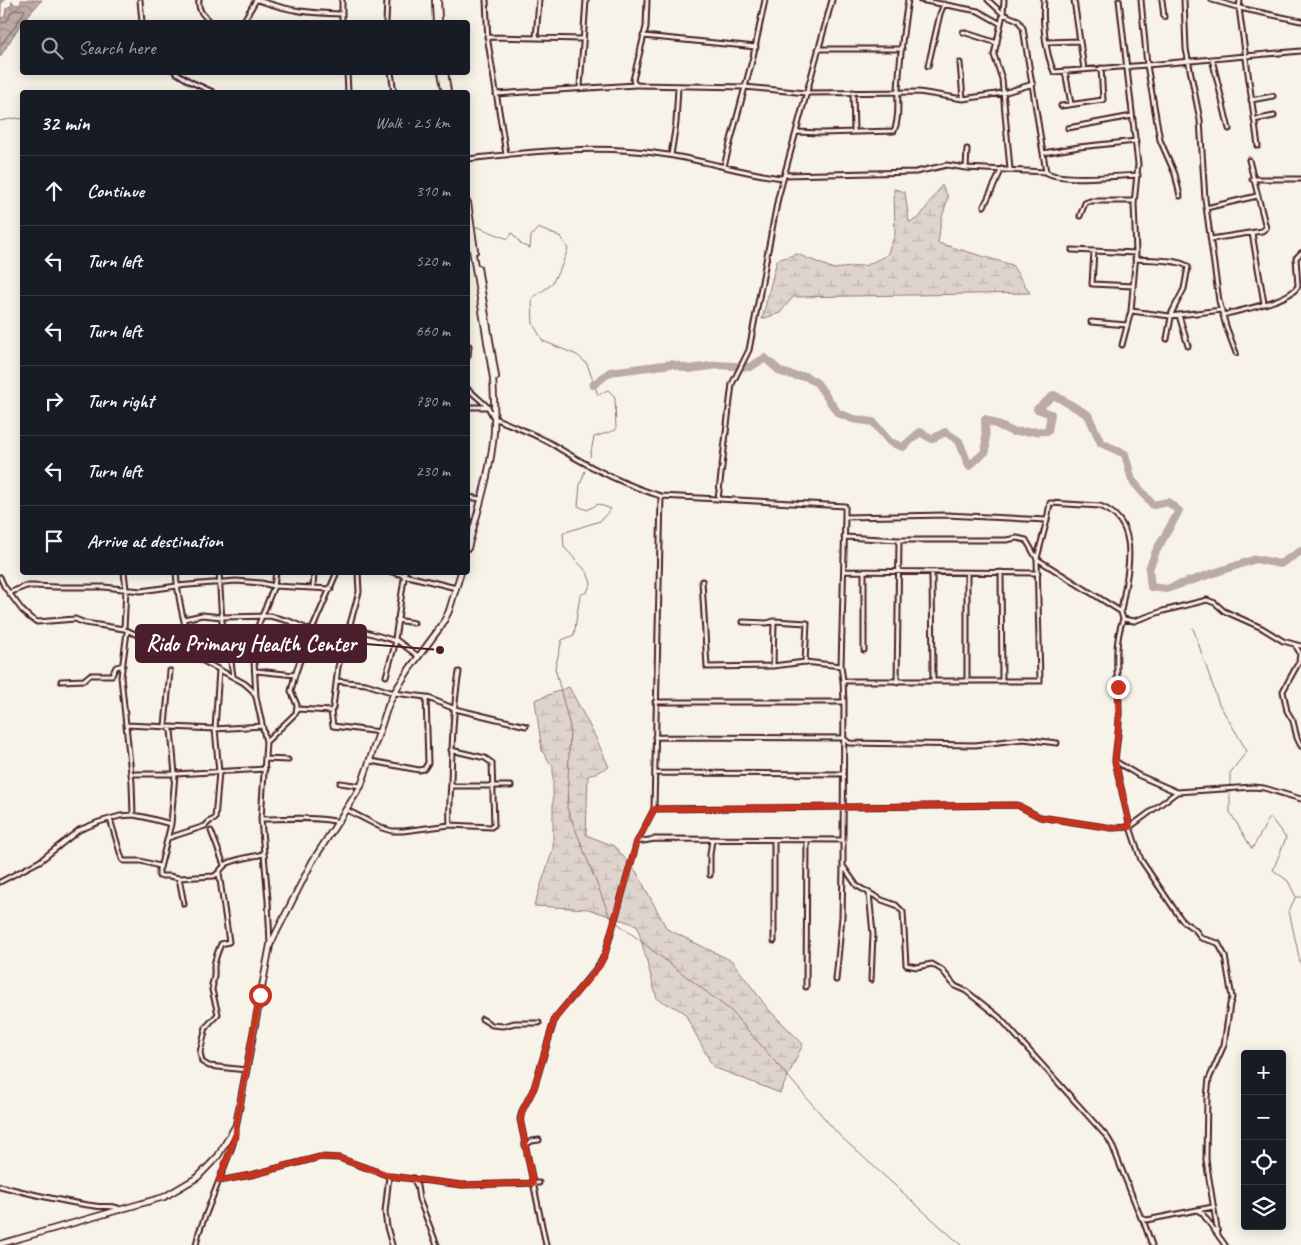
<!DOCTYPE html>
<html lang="en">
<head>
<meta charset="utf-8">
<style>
	body { margin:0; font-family:Caveat,sans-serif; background:#242831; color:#f1f3f6 }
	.controls { position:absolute; right:15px; bottom:15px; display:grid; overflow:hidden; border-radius:5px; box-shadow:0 2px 12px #0003 }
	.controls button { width:45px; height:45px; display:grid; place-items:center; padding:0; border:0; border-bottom:1px solid #363941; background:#171b24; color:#f1f3f6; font:25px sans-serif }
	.stop { position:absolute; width:15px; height:15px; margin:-11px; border:4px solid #c8321e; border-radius:50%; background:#fff }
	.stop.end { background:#c8321e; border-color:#fff; box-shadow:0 1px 5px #0008 }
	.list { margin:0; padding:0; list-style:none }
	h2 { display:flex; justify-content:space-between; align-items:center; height:65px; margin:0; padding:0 20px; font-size:21px }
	h2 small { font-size:16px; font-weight:400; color:#9ea1a6 }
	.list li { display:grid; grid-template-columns:32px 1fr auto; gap:15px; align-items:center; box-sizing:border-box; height:70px; padding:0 20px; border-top:1px solid #363941 }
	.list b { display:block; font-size:19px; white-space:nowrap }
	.list em { font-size:16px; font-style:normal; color:#9ea1a6 }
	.icon { flex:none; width:28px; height:28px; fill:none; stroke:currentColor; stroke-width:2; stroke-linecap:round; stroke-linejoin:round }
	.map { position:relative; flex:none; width:1301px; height:1245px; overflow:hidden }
	.search { position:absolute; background:#171b24; box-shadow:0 2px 12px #0003; left:20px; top:20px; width:450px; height:55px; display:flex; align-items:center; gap:12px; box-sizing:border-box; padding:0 18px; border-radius:5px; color:#9ea1a6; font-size:19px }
	.panel { position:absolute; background:#171b24; box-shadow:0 2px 12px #0003; left:20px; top:90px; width:450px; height:485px; border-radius:5px }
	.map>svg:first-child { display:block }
	.wetland { fill:url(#wetland-marsh); stroke:#947a7c }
	.water { fill:url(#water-waves); stroke:#8e7275 }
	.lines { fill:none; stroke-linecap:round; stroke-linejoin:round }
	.shore { stroke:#78575d; stroke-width:1 }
	.stream { stroke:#8e7275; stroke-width:1 }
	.river { stroke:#bcaaa7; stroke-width:8 }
	.minor-casing { stroke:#4a1f2b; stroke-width:7 }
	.secondary-casing { stroke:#4a1f2b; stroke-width:8 }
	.minor { stroke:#f7f3e8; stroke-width:3 }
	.secondary { stroke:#f7f3e8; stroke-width:4.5 }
	.route { stroke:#c8321e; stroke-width:6 }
	.leader { fill:none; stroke:#4a1f2b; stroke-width:2 }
	.callout-dot { fill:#4a1f2b; stroke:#f7f3e8; stroke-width:2 }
	.callout { fill:#4a1f2b; stroke:#4a1f2b; stroke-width:2 }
	.callout-label { font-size:22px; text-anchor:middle; font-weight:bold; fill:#fff }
</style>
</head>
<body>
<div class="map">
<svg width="1301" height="1245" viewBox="0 0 1301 1245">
	<defs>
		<pattern id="wetland-marsh" width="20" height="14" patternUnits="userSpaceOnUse" patternTransform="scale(1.25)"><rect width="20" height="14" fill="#ded4cc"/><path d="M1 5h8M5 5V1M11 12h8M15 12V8" fill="none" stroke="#c0b6af"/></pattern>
		<pattern id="water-waves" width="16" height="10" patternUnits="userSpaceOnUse" patternTransform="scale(1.25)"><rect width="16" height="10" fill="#bcaaa7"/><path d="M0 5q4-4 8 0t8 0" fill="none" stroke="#9b8a88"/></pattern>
	</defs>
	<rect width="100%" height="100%" fill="#f7f3e8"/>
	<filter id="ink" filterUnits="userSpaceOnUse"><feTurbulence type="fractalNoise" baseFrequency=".02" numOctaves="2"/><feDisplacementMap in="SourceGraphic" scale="10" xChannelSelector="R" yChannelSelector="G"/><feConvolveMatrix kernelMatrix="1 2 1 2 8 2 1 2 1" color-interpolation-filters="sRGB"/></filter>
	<g filter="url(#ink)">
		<path class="wetland" d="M942,185L948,197L941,221L938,243L1012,265L1030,293L793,297L780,313L762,319L777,260L797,254L834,269L867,265L887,255L895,235L894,189L905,192L909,222L919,218Z
			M569,687L594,734L609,767L588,776L586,835L614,846L636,871L667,929L732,961L769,1010L803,1044L780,1093L713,1067L684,1012L657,999L637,925L588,909L534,906L553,849V767L542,751L535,700Z"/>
		<path class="water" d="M0,0H5L1,4V19L5,16L6,8L11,6L12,1L15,5L21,4V0H42L22,22L0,57Z"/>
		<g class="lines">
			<path class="shore" d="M0,23L7,21L12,11L23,9L25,10L19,21L0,46"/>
			<path class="stream" d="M0,121L16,118L22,119
				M473,227H478L508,239L512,233L522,245L530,248L531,236L538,228L561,237L568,249L561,267L551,285L532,298L533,324L543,341L577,355L587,364L598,395L608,390L615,397L616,430L594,437L590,457
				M585,471L580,485L578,506L587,510L598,504L611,509L600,521L563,533L564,547L587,572L591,583L587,592L580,595L574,635L562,640L555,668L570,727L567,808L610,917L613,919
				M1193,628L1219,704L1247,751L1230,773V812L1252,849L1270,817L1286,838L1273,870L1288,881L1296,897H1301
				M1295,898L1289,911L1301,966
				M616,922L731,1011L840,1136L961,1245"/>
			<path class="river" d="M593,385L610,372L672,364L689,369L718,365L750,367L765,358L781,372L795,376H805L817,383L838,413L853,419L873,422L890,442L903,447L920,432L932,439L945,432L959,441L969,466L986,451L985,419L1013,432L1048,431L1051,414L1037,409L1054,395L1088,415L1101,443L1125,454L1132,480L1153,505L1168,502L1179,511L1156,551L1149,569L1151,587L1166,589L1256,559L1280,564L1301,551"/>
			<defs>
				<path id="minor" d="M140,0L142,22
					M199,0C197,10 204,17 211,22
					M258,0C289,11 308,13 341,14
					M342,0V22
					M486,0L488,42L506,154
					M647,0L646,27L633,80L634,83L637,85L745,87L806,93L919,92L963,99L1003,93L1033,84
					M920,0L978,11L1001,24
					M988,0L1003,14L994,55L1002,79L1010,169
					M1004,0L1003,14L1018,20L1023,28L1046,172C1058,182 1120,176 1138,175
					M1044,0C1042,21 1045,52 1054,72L1147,65L1301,51
					M1074,0L1084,69
					M1119,0L1138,164L1134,204L1136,253L1131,311L1122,345
					M1141,0L1147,65L1160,140L1175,174L1180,196
					M1162,0L1164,17
					M1184,0L1186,49L1200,120L1205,199L1219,301L1226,326L1236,353
					M1212,0L1244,9L1301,21
					M1240,0L1239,8L1258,146
					M243,22L256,0
					M386,22L387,0
					M963,32L997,43
					M643,36L756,47
					M487,37L583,39
					M536,38L539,0
					M1047,42L1079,41
					M818,49H902
					M1212,59L1229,129
					M960,63L963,99
					M928,66L940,14L944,4
					M1065,71L1071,104
					M175,72L191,82L213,92
					M347,72L348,92
					M391,72L394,92
					M580,87L586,0
					M853,92L854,132
					M496,94L636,85
					M1251,100L1273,96
					M1061,106L1103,100L1101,68
					M1254,120L1274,116
					M1068,128L1132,116
					M796,132L821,133L894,131C900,118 897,102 898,89C900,59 903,29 908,0
					M1043,153L1079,147L1136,141
					M671,155L676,123L678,87
					M468,159C533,151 602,144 668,155C707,161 745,174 783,178
					M724,166L753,57L765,0
					M966,168L967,149
					M784,175L916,172L947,165L966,168L1046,172
					M1252,179H1301
					M984,206L1002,169
					M1206,208L1257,196
					M1080,216L1085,203L1090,201H1134
					M1252,233L1264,303
					M1211,239L1262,231L1266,228L1249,160
					M1072,250L1136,253
					M1094,251L1092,284L1133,286
					M1135,259C1147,260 1181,259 1188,267L1184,289L1172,312L1167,339
					M1131,311L1170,316L1222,310
					M1179,315L1188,346
					M1223,315C1241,310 1290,301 1298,286L1296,258L1301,253
					M1091,322L1127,325
					M468,356L469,346
					M468,389L488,407L494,418C515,427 541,436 560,449C593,469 624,485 661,496
					M468,407H487
					M468,497L481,499
					M718,499L845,506V517L946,515L1047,520L1050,503L1100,506C1144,523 1126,576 1121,612L1123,619L1134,621L1163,611L1207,600L1215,603L1224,611L1262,628L1283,641L1301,646
					M844,537L899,540H1006L1017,538L1026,540L1037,559
					M1037,558L1047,520
					M844,571L1038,573
					M124,572L126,589L124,629
					M176,572C178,601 185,629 194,656
					M219,572L222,622L228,641L233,676
					M358,572L359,592L338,667L333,708L331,711L333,726L380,732
					M392,572L456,588
					M405,572L395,639L418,656
					M1001,572L1002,681
					M932,573L933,680
					M967,573V681
					M0,577L4,586L22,610L29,617L37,622L75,619L85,623L124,629L155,643L179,648L244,683L252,690L256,697
					M702,581L707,667L773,666L805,662L841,666
					M313,588L314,572
					M9,593L26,586H33L56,587H104L141,591L177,586L236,581L261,583L274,586L331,589
					M184,619L202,615L222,617L270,616L289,621L312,631L329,641L336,649H343
					M397,620L414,623
					M743,622L767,623L774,621L807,623L805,662
					M349,627L396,641L386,676
					M127,632L121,677L132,783L133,815
					M1295,645L1300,653L1299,662L1283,691L1287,711L1293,721L1297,738L1301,746
					M864,650V572
					M773,666L774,621
					M256,671L295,675
					M61,681L84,680L90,675H112L116,667L123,665
					M337,681L366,684L394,693L426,697L455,709L526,726
					M843,681L841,666L845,517
					M897,682L899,540
					M655,702H844L843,681H1040L1037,559L1120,611
					M297,709L331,711
					M126,725L215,729L262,726
					M165,726L170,671
					M655,737L843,738L849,743L975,745L1023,739L1057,743
					M266,742L296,713L297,705L291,691L295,675L305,646L337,572
					M265,759L288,760
					M371,761L419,770L424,769L428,763L426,697
					M1115,761C1116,747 1119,733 1119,719C1120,686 1111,651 1123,619
					M655,773L843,774
					M132,774H175L265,769
					M340,783L361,786
					M451,786H511
					M1177,792L1138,775L1115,761L1130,827L1141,860L1181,919C1190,929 1193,924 1201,938L1218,943L1225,956L1232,998L1230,1004L1224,1045L1209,1079L1207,1097L1206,1160L1218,1235
					M654,809L1017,805L1040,817L1112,828L1130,827L1177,792L1253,787L1264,788L1301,799
					M347,810L382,828L392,831H403L450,825L491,827L494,825L492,763L485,758L451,750
					M110,819L122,859L124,861H141L159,866V876H169L179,878L214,876C220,873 222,866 228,863C239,858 252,857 263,854
					M261,819C281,819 320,816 338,822
					M450,825C449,811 450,797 451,783C452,746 453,708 459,672
					M211,831L224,865
					M168,838L205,826L210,821L215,819L219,772L215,729L219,670
					M774,840V941
					M843,840L844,702
					M637,842L655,839L843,840V866L857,886L882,900L896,905L903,912L906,965L917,967L932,964L942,970L955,986L966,991L999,1017L1108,1138L1112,1145L1141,1218L1147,1220L1197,1210L1202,1213L1225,1245
					M160,868L171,824L175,774L171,730L165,726
					M710,875V854L712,840
					M179,878L184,904
					M0,882L40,861L79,830L99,822L120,816L133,815L144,817L171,824
					M869,893L873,934L871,980
					M270,944L268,900L261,819L266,742L256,697L253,643L258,626L274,586L276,572
					M836,980L842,917L843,867
					M212,984C215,978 214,973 214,966C215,959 218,951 221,944L229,942L219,873
					M213,984L212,990L218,1014L206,1027L200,1052L202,1062L209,1066L246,1070
					M806,987L807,840
					M482,1019L492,1025L503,1026L515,1023H539
					M525,1145L532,1141L539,1140
					M389,1176L385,1212L387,1227L392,1245
					M413,1178L417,1186L419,1199L437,1245
					M219,1181L251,1175L320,1157L339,1158L389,1176L462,1185L539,1183
					M0,1186C31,1194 63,1202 95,1206C104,1208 113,1204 121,1210
					M1197,1210L1213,1207
					M1143,1220L1152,1245
					M196,1245L199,1232L232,1147L236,1133V1125
					M546,1245L520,1119L522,1111L534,1088L555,1018L599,965L605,954L637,842L654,809L661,496L718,499L732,384L749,350L778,198L832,0"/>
				<path id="secondary" d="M435,0L436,22
					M438,0L439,22
					M441,72L445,92
					M445,72L448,92
					M468,203L475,251
					M468,224L493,378C494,396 495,414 494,432C491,471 478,510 468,548
					M478,268L496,377
					M0,1244L164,1197L198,1177L218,1156L236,1125L270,945L312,862L361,786L388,706L394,693L410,668L442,625L449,611L461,572"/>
			</defs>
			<use href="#minor" class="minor-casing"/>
			<use href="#secondary" class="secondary-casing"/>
			<use href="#minor" class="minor"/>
			<use href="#secondary" class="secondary"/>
		</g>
	</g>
	<g class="lines" filter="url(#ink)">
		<path class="route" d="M260,995L236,1125V1133L219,1181L251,1175L320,1157L339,1158L390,1176L462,1185L533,1183L521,1123L522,1111L534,1088L555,1018L600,965L605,954L637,842L654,809L1017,805L1040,817L1112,828L1130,827L1115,761L1119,719L1118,687"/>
	</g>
	<path class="leader" d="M440 650L366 644"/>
	<circle class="callout-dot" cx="440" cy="650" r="5"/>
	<rect class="callout" x="136" y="625" width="230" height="37" rx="5"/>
	<g class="callout-label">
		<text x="251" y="651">Rido Primary Health Center</text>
	</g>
</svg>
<div class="controls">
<button>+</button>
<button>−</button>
<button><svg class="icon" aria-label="locate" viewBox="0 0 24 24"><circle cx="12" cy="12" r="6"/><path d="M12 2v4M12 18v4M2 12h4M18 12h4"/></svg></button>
<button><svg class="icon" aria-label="layers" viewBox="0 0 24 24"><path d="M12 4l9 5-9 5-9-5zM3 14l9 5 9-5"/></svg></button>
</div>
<div class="stop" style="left:260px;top:995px"></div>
<div class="stop end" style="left:1118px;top:687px"></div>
<div class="search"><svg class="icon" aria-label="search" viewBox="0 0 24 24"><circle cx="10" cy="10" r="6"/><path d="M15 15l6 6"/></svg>Search here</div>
<section class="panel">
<h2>32 min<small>Walk · 2.5 km</small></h2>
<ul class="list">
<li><svg class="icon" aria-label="ahead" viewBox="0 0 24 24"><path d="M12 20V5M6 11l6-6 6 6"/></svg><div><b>Continue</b></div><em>310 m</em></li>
<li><svg class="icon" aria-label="left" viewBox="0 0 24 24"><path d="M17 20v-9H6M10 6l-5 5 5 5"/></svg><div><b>Turn left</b></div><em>520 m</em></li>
<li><svg class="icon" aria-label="left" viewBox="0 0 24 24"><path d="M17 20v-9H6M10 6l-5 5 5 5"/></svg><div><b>Turn left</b></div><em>660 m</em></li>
<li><svg class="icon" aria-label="right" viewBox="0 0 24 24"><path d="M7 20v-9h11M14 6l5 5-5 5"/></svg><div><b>Turn right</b></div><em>780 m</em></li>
<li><svg class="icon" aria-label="left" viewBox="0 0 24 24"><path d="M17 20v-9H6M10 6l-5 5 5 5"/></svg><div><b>Turn left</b></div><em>230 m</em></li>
<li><svg class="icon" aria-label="arrive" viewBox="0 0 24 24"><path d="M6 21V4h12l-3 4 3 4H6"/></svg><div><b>Arrive at destination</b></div></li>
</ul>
</section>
</div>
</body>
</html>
